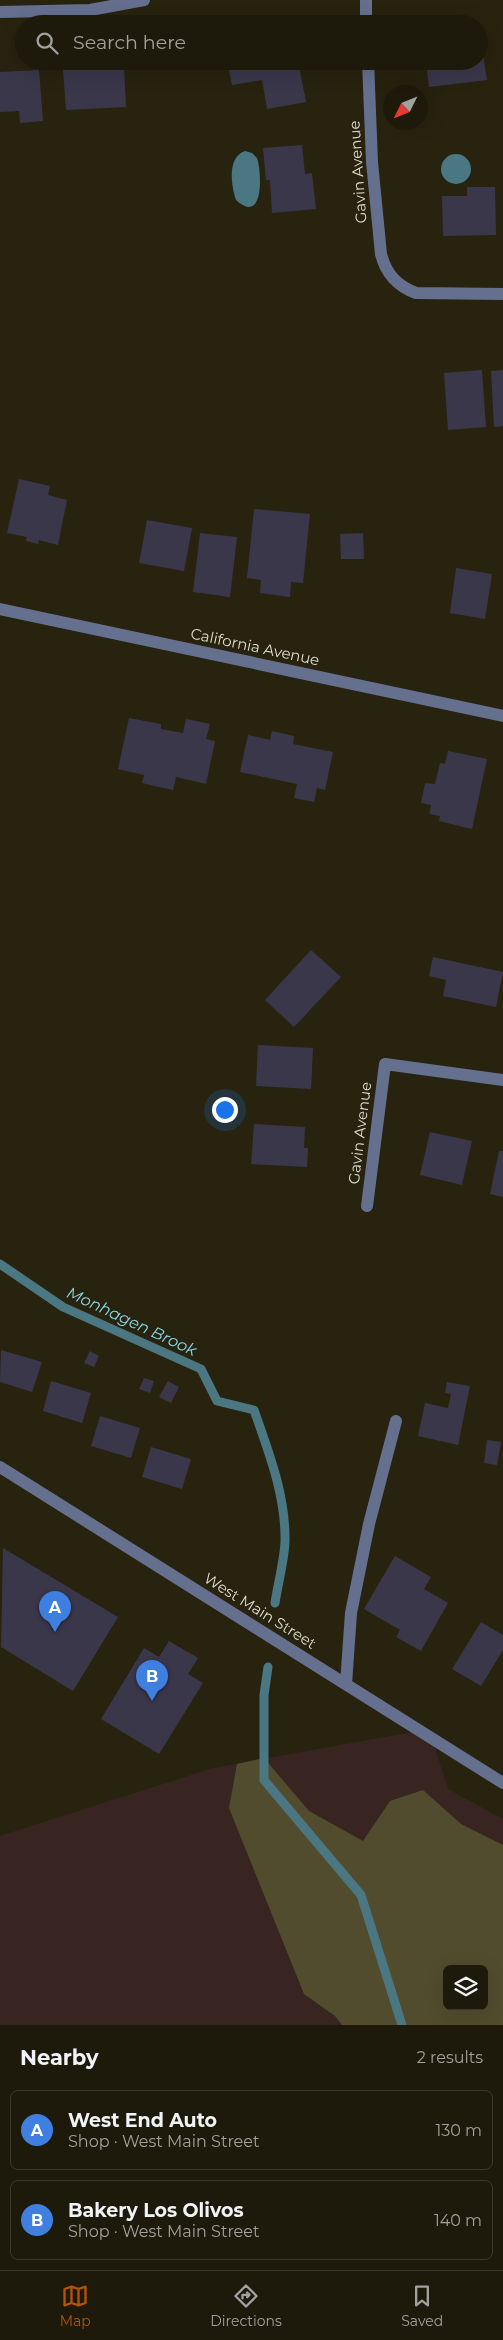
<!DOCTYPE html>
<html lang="en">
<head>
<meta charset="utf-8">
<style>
	body { margin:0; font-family:Montserrat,sans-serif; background:#262314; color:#f1f3f6 }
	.controls { position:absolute; right:15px; bottom:15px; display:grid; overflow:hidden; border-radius:8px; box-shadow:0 5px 20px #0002 }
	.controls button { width:45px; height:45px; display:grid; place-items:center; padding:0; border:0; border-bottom:1px solid #3c382c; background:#1e1a0b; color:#f1f3f6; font:25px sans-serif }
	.compass { position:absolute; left:383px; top:85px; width:45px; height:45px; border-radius:50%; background:#1e1a0b; box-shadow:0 5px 20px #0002; rotate:227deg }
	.you { position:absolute; left:224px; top:1109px; width:18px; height:18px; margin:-12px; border:4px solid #fff; border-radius:50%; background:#1a73e8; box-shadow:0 0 0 8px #1a73e833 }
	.badge { display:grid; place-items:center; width:32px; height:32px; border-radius:50%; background:#b45309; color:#fff; font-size:16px; font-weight:700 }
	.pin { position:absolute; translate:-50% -41px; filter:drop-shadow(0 1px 2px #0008) }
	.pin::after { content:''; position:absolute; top:26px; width:18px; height:15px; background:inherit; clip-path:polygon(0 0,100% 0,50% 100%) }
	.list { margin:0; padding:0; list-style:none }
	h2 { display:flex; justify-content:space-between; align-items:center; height:65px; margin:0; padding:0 20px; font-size:21px }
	h2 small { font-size:16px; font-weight:400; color:#a1a19d }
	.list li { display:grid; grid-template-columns:32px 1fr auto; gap:15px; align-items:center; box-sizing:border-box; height:80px; margin:0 10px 10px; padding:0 10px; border:1px solid #3c382c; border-radius:8px }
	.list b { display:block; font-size:19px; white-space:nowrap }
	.list p { margin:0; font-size:16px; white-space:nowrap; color:#a1a19d }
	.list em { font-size:16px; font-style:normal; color:#a1a19d }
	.icon { flex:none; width:28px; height:28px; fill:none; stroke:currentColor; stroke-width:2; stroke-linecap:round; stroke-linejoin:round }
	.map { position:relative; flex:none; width:503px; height:2025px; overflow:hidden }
	.search { position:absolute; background:#1e1a0b; box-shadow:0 5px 20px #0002; left:15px; right:15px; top:15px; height:55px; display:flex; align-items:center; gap:12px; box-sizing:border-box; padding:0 18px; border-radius:28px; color:#a1a19d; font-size:19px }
	.sheet { height:245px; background:#1e1a0b }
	nav { display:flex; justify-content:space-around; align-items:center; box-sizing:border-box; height:70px; border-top:1px solid #3c382c; background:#1e1a0b; font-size:14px; color:#a1a19d }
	nav a { display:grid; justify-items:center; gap:2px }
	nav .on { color:#b45309 }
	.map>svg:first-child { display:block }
	.education { fill:#382521; fill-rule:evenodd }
	.green { fill:#524c2e; fill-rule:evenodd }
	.water { fill:#4a7781 }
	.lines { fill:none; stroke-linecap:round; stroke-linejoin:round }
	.stream { stroke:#4a7781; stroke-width:9 }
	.building { fill:#3b374b }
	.minor { stroke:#65708f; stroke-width:12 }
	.labels { text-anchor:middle; stroke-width:4; stroke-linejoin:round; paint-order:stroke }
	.street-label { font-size:15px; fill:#dfddd0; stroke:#28230f }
	.water-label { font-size:16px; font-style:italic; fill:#88d8ea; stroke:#28230f }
</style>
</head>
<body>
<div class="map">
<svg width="503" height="2025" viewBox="0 0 503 2025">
	<rect width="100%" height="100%" fill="#28230f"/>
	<path class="education" d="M429,1729L448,1789L503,1819V2025H0V1836L213,1768ZM447,1969H484V2006H447Z"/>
	<path class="green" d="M264,1758L309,1811L363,1841L390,1801L423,1790L461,1824L503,1845V2025H342L335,2016L304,1994L229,1808L237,1764ZM447,1969H484V2006H447Z"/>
	<path class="water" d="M245,151L252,153L257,158C262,172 264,226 236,200C231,185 227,157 245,151Z
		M441 169a15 15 0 1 1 30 0a15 15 0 1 1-30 0Z"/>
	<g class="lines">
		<path class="stream" d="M0,1264L63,1307L201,1369L217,1401L254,1410C269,1453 286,1496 285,1542C284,1562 278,1583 275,1603
			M268,1667L264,1695V1780L361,1895L402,2025"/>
	</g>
	<path class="building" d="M479,41H481L487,80L429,87L426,61H479Z
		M227,61H298L306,102L267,109L262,80L232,85Z
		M124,67L126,107L66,110L63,70Z
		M39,70L43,121L20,123L19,111L0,112V72Z
		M302,145L305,174L312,173L316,209L272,213L270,180H266L263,148Z
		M467,187H495L496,235L443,236L442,196H467Z
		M482,370L486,427L448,430L444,373Z
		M503,370V426L494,427L491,371Z
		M19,479L50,486L48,495L67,500L58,545L39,540L38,544L26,541L27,537L7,533Z
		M254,509L310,514L303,583L291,582L290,597L260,593L261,580L247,578Z
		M147,520L192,528L184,571L139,563Z
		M200,533L237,537L230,597L193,592Z
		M363,533L364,559H341L340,534Z
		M456,568L492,574L485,619L450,613Z
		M129,718L161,724V729L183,733L186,719L210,724L206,739L215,741L206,784L176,777L173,790L142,783L144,775L118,769Z
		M272,731L294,736L293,744L333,752L325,790L317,788L314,802L294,798L297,784L240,772L248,735L270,740Z
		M448,751L487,759L472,829L439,821L440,816L429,814L431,805L421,803L425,783L435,784L440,763L445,764Z
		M311,950L341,977L294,1027L265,1000Z
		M433,957L503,972L496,1007L443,996L446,980L429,976Z
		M258,1045L313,1048L311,1089L256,1086Z
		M254,1124L305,1127L304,1148H308L307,1167L251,1164Z
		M430,1132L472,1141L462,1185L420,1175Z
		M499,1151H503V1197L490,1194Z
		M1,1350L42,1362L32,1392L0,1382Z
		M90,1351L99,1356L94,1367L84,1363Z
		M144,1378L154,1381L150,1393L139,1389Z
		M51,1381L91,1393L82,1423L43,1411Z
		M168,1381L179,1387L171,1403L159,1397Z
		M447,1382L470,1386L458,1445L418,1436L425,1403L448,1408L451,1394L445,1393Z
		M100,1416L140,1428L131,1458L91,1446Z
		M487,1440L501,1442L497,1465L484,1463Z
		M151,1447L191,1459L182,1489L142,1477Z
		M3,1548L118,1617L73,1691L1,1647Z
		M395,1556L431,1577L424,1589L448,1603L421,1651L396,1637L400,1630L364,1609Z
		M481,1622L503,1635V1650L481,1686L452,1669Z
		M169,1641L198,1658L188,1674L203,1683L159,1754L101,1719L144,1648L159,1657Z"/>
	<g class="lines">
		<path class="minor" d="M366,0V24
			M0,12L90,10L144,0
			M368,61L372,162L381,254C386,274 397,286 416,293L503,294
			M0,609L503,716
			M367,1206L385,1064L503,1080
			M0,1467L503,1783
			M346,1684L351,1613L369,1524L396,1421"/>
	</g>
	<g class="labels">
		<g class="street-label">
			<text transform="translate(358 172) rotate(-94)" y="5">Gavin Avenue</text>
			<text transform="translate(255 647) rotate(12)" y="5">California Avenue</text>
			<text transform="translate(360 1133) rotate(-83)" y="5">Gavin Avenue</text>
			<text transform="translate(260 1611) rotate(32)" y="5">West Main Street</text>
		</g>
		<g class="water-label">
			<text transform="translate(132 1321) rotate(25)" y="6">Monhagen Brook</text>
		</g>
	</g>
</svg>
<div class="controls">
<button><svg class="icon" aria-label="layers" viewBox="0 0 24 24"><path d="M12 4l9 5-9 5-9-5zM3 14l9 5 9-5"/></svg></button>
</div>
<svg class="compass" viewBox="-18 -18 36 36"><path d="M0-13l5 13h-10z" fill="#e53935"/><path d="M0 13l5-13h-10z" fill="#a1a19d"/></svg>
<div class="you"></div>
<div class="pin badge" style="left:55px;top:1632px;background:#3f7fe0">A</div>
<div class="pin badge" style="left:152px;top:1701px;background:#3f7fe0">B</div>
<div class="search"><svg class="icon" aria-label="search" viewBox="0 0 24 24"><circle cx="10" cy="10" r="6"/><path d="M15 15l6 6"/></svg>Search here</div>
</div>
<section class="sheet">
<h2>Nearby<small>2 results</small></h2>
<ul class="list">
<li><span class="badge" style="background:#3f7fe0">A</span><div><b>West End Auto</b><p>Shop · West Main Street</p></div><em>130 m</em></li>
<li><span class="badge" style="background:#3f7fe0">B</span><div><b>Bakery Los Olivos</b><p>Shop · West Main Street</p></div><em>140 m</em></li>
</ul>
</section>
<nav>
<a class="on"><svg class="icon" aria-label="map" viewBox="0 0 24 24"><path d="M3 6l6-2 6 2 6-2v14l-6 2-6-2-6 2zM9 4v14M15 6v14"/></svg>Map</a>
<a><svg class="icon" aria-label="directions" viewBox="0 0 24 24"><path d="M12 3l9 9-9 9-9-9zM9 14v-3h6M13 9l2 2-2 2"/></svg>Directions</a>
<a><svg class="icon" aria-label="saved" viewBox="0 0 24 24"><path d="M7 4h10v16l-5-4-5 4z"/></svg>Saved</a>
</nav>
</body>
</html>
